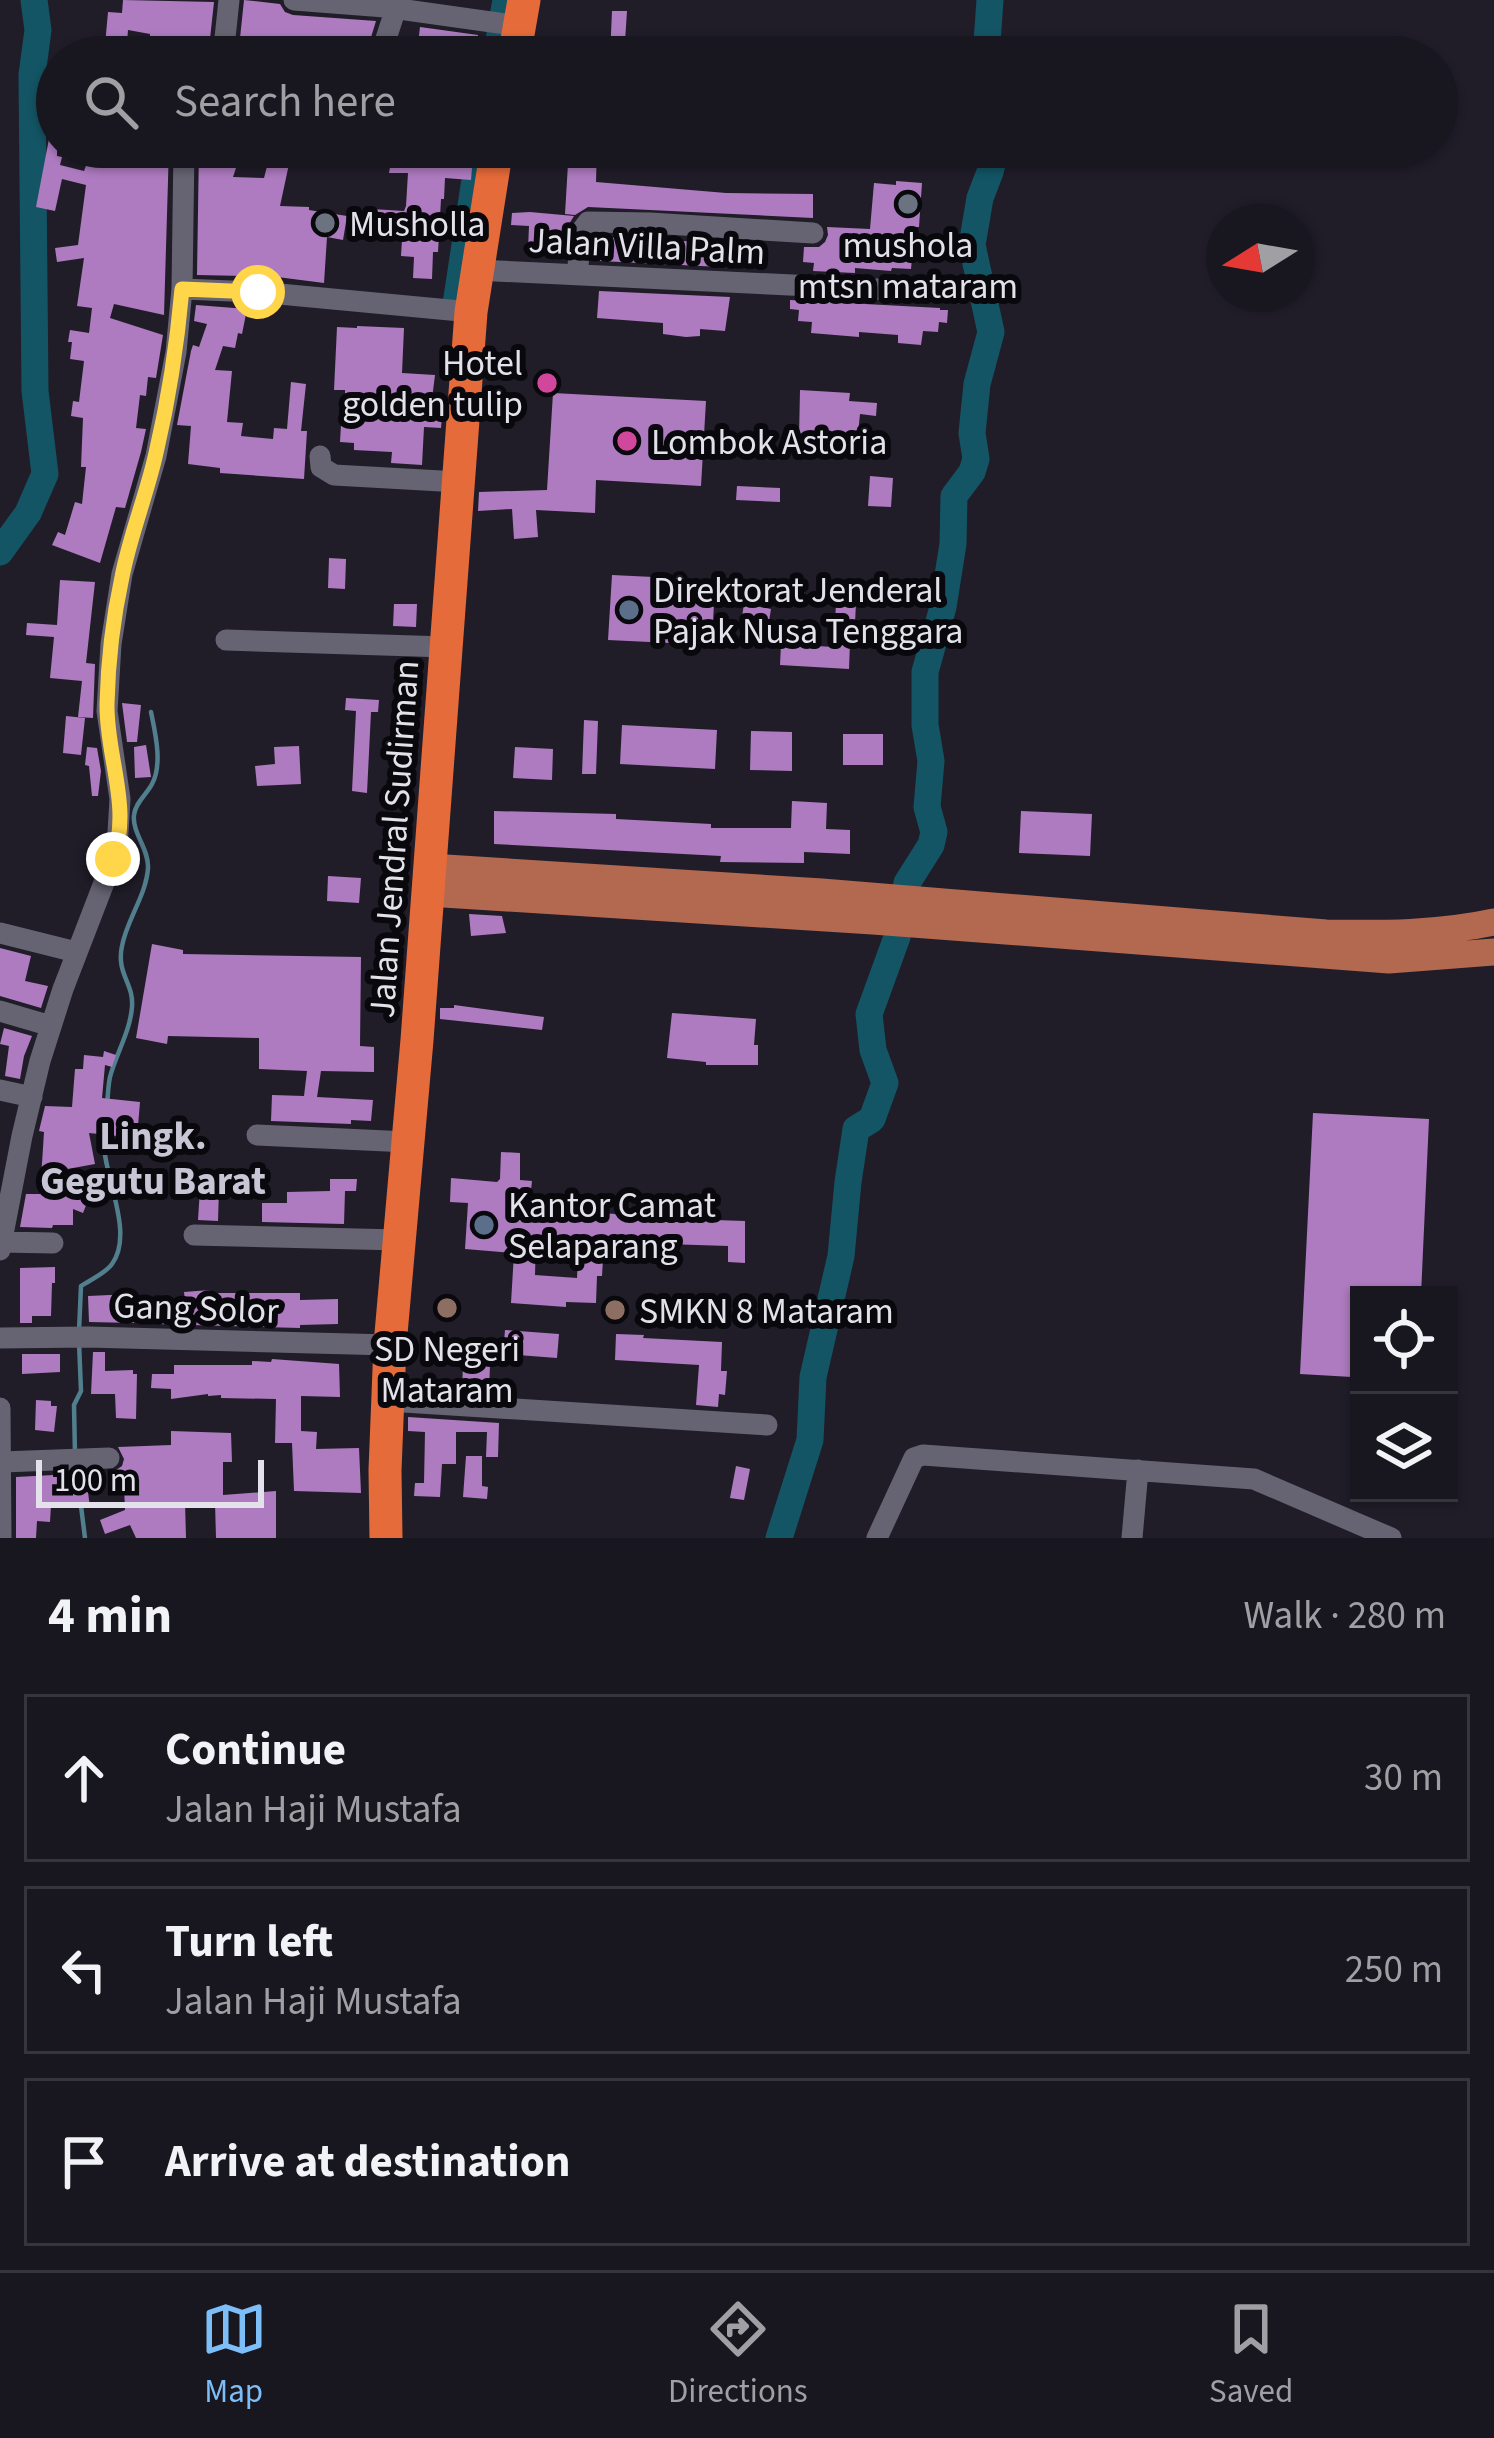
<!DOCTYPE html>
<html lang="en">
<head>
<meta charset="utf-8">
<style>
	body { margin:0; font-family:"Source Sans 3",sans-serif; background:#25232c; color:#f1f3f6 }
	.controls { position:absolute; right:36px; bottom:36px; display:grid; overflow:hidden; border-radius:0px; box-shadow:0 3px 9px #0004 }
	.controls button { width:108px; height:108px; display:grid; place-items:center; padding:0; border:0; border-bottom:3px solid #36353d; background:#18161f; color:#f1f3f6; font:60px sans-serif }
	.compass { position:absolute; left:1206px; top:204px; width:108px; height:108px; border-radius:50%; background:#18161f; box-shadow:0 3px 9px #0004; rotate:259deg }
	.scale { position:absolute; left:36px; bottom:30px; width:228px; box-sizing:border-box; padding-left:12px; border:6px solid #e3e1e9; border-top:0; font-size:33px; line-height:42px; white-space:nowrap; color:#e3e1e9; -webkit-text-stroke:9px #09080d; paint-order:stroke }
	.stop { position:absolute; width:36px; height:36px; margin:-27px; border:9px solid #ffd54a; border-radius:50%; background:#fff }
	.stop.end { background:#ffd54a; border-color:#fff; box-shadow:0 3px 12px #0008 }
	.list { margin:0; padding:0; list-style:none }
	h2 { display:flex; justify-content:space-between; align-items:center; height:156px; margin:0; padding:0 48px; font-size:51px }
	h2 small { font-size:39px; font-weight:400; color:#9f9fa4 }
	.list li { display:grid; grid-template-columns:78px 1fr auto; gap:36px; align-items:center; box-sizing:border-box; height:168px; margin:0 24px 24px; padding:0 24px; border:3px solid #36353d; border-radius:0px }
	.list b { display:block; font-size:45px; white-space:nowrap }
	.list p { margin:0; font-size:39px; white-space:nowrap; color:#9f9fa4 }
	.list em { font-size:39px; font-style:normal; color:#9f9fa4 }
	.icon { flex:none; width:66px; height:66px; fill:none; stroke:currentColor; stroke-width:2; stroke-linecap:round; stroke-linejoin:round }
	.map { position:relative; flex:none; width:1494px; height:1538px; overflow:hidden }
	.search { position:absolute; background:#18161f; box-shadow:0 3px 9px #0004; left:36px; right:36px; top:36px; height:132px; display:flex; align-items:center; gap:30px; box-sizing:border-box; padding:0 42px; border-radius:66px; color:#9f9fa4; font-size:45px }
	.sheet { height:732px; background:#18161f }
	nav { display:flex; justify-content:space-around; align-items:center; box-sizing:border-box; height:168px; border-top:3px solid #36353d; background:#18161f; font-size:33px; color:#9f9fa4 }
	nav a { display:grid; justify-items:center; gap:6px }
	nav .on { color:#7dbef9 }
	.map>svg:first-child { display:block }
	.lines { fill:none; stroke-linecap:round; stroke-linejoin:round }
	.stream { stroke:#517f8d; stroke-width:4.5 }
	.river { stroke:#135565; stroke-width:27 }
	.building { fill:#ae7bc0; fill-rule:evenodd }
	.minor { stroke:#666472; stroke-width:21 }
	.major { stroke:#b36850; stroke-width:27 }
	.highway { stroke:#e66b3a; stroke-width:33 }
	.route { stroke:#ffd54a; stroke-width:15 }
	.worship-dot { fill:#6b7280; stroke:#09080d; stroke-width:4.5 }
	.hotel-dot { fill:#d1479c; stroke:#09080d; stroke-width:4.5 }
	.service-dot { fill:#5c6f8a; stroke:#09080d; stroke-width:4.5 }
	.education-dot { fill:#8d6e63; stroke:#09080d; stroke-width:4.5 }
	.labels { text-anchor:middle; stroke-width:12; stroke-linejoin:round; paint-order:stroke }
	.poi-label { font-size:36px; fill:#e3e1e9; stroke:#09080d; text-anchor:start }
	.street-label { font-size:36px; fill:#e3e1e9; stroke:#09080d }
	.neighbourhood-label { font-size:39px; font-weight:bold; fill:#c8c5d5; stroke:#09080d }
</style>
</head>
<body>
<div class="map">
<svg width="1494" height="1538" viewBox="0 0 1494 1538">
	<rect width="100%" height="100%" fill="#201d29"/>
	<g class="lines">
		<path class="stream" d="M107,1105C108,1096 108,1086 110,1077C116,1054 130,1032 132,1007C134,983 116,974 122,946C127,919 146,896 148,868C149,849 132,833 134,815C135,803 147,794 152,784C163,764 155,732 151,712
			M79,1331L81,1286C90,1280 106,1273 112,1264C136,1231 100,1171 104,1134
			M75,1455L74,1405L81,1391L79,1342
			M76,1466L85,1538"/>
		<path class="river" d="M496,57L506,0
			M986,57L990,0
			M456,304L480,147
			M0,552L28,513L45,474L35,391L32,75L38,30L34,0
			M779,1538L810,1440L813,1377L841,1256L848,1182L856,1129L872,1119L885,1083L873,1050L869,1014L897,937L907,883L931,845L934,832L927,807L931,761L925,725V672L943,607L953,544L954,496L972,472L976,459L972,433L977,384L991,332L972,245L980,198L990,172L996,147"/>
	</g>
	<path class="building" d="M123,0L214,2L208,57L149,55L150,34L128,30L126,57L104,56L108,12L122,13Z
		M244,0L280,4L285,12L293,15L376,21L365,57H238Z
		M612,11H627L624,57H610Z
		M420,27L478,35L476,48L469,47L468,57H396L400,43L418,44Z
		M52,123H57V156L62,157L60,165L84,171L93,147H169L164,315L114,304L110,318L163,335L156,378L148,377L146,396L140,395L136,428L146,429L141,452L125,508L116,507L100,563L52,545L58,532L65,535L75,502L82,504L86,467H81L83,418L71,416L73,401L79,402L84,361L70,359L72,342H68L70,330L89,333L92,308L77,306L84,258L57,262L55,248L78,245L86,185L62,179L55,211L36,207Z
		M199,147H243L233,177L264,178L272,147H297L298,153L289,164L280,206L309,207V210L347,216L343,240L327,237L324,283L246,273L245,276L197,275Z
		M569,147H597L596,182L726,193L813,194V218L588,207L575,215L565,214Z
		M390,167L472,168L471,180L445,178L444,199H441L438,252H433L432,279L413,278L414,257L401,256L402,240L371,238L372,209L404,211L406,206L408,173H389Z
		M896,181L922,183L919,227H915L911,269L892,268L891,271L855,268V273L813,271L814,263L803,262L804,247H819L825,242L828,235L827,227L870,229L874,183L896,185Z
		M530,212L574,216L564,232V252L528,249L529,226L511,225L512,213Z
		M600,237L744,244L741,268L600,261Z
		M599,291L730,297L725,331L700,329V336L686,337L663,334V323L597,318Z
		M790,300L940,308V310H948L947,323L939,322L938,332L923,331L921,345L898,343V335L859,332V337L811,333L812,322L798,321L799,310L790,309Z
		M196,305L247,309L242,334L238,333L235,348L223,346L215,370L232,371L227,422L243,423L241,436L273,439L274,428L287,429L291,382L306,384L301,431H307L304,479L220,473V468L188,464L191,426L177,425L191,351L193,345L199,347L207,324L194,321Z
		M357,326L404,328L402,373L435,375L430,415H442L441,428L424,427L422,465L391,463L392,452L354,450V443L340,442L341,425L359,426L360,400H345V390H334L337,327L357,328Z
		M800,390L850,393L849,401L877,403L876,416L860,414L857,444L799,437Z
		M553,393L706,401L701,486L596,480L595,513L536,510L538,537L514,539L512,509L478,511L479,492L547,490Z
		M870,476L893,478L891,507L868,506Z
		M737,486L780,488V502L736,500Z
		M329,558L346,559L345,589L328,588Z
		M612,575L715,580L712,645L608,640Z
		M60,580L95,582L86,663L95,664L93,718L78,717L82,681L50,678L54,637L26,635L27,623L57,625Z
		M836,602L856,603L854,643H850L849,669L780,665L781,644L834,647Z
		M394,604H417L416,627L393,626Z
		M744,604L771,609L766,640L739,635Z
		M346,698L379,700L378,712H371L367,793L352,791L356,711L345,710Z
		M122,703L141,705L137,742H127Z
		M66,716L85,718L81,755L63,753Z
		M584,720L598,721L596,774H582Z
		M622,725L717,730L715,769L620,764Z
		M751,731L792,732V771L750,770Z
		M843,734H883V765H843Z
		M146,745L151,777L135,778L134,747Z
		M299,746L301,784L257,786L255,766L275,764L274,747Z
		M87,747L97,748L101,771L98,796H92L89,766L85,765Z
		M515,747L553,749L552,780L513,778Z
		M792,801L827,803L826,829L850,830V854L804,852V863L720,862L721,856L494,844V811L616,814V819L711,824V828H791Z
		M1021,811L1092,814L1090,856L1019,853Z
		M328,876L361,878L359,903L327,901Z
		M469,914L502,916L506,933L471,936Z
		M152,944L183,950V954L361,957L360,1046L374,1047V1072L321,1071L317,1097L373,1100L371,1121L351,1120V1124L271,1121L272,1095L304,1096L307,1071L259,1069V1038L168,1036L167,1044L136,1038Z
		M0,948L31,956L25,981L48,986L41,1008L0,996Z
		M454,1005L544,1017L542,1030L440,1019V1008H454Z
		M672,1013L756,1019L754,1045H758V1065H706V1062L667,1058Z
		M4,1028L32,1036L24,1056L20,1079L5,1076L9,1046L0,1044Z
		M104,1051L116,1055L112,1067L105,1065L102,1098L140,1102L137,1138L89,1133L95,1164L62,1170L60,1194H79L89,1198L83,1213L73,1209V1225H53L52,1228L20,1227L26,1194H40L44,1132L39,1131L45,1106L72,1107L75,1069H83L84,1055L103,1057Z
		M1313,1113L1429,1119L1421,1295H1359V1338H1353L1352,1377L1300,1374Z
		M501,1152L520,1153V1180L532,1181L529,1209H536V1215L580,1219V1212L652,1216V1218L745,1221V1263L728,1262V1246L604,1242L602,1276H597L596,1303L566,1302V1307L511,1303L514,1253L465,1249L468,1203L450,1202L451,1178L497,1182L500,1179ZM536,1237L579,1240L577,1278L535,1275Z
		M330,1179H357L356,1191H345L344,1224L262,1222V1203H287V1192L330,1191Z
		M200,1189H219L218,1221L198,1220Z
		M55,1267V1283H52L51,1316H32V1323H20V1268Z
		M210,1290V1293H300V1300L338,1299V1324L300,1325V1328L156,1324L158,1300L185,1302L184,1292Z
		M132,1294L134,1323L89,1322L88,1296Z
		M505,1330L559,1334L557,1358L503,1354Z
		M616,1334L644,1335L643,1338L722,1342L721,1371H727L725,1395L719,1394L718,1407L696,1405L699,1365L615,1360Z
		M93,1352H105V1371L133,1370V1374H137L136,1419L116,1418L115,1394H91Z
		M22,1354H60V1372L22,1374Z
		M272,1359L339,1364L340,1397L301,1396V1431L317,1432L316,1449L359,1448L361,1493L294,1491L292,1443H275L276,1399L221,1398V1395L208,1396V1394L171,1399V1389L151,1388L152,1374H174V1365H252V1361L271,1362Z
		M463,1364L490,1365L489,1392L462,1391Z
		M36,1400L51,1401V1406H57L54,1432L35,1430Z
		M408,1417L499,1423L498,1457H486L487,1432H456V1464H442L440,1497L414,1496L415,1483H424L425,1432L408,1431Z
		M171,1431L231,1433L232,1462H223V1495L276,1491V1538H216L215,1502H185L186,1538H136L130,1525L105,1534L100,1520L125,1510L124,1486H113V1472L122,1466L124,1459L118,1447L171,1445Z
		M466,1456H482V1486L488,1487L487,1499L463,1497Z
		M736,1466L750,1469L744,1500L730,1498Z
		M72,1474V1494L88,1492L90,1508L51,1505L50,1522L37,1521L36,1538H16V1477Z"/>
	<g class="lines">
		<path class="minor" d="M294,0L385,7L520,26
			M223,57L229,0
			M380,57L396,8
			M312,147L316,152H323L496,153
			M476,270L959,293
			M578,275L579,234L588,222L650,223L813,233
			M182,289L258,292L471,312
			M320,456L321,467L334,475L459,482
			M226,640L447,647
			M0,933L76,952
			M0,1011L51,1026
			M0,1090L32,1097
			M257,1135L408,1142
			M194,1235L399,1240
			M1,1242L53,1243
			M0,1250L22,1136L40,1061L63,989L117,849L120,799L107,711L111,644L122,574L156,456L176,352L182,289L184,147
			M0,1338L88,1337L390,1345
			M388,1401L767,1425
			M0,1408L1,1538
			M2,1462L109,1458
			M877,1538L914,1458L923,1455L1254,1479L1391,1538
			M1132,1538L1138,1470"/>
		<path class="major" d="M430,867L822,892L1326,933C1382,934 1439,934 1494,922
			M428,893L873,921L1389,960L1494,952"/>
		<path class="highway" d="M514,57L524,0
			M386,1538L385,1470L390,1345L417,1040L471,312L497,147"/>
	</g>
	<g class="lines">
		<path class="route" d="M113,859C132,807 106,756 107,704C108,662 113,618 122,577C130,535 147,494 156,453C169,398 177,345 182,289L258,292"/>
	</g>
	<g class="worship-dot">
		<circle cx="908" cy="204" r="12"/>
		<circle cx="325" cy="223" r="12"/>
	</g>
	<g class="hotel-dot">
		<circle cx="547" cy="383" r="12"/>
		<circle cx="627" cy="441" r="12"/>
	</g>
	<g class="service-dot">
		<circle cx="629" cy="610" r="12"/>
		<circle cx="484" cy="1225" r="12"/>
	</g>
	<g class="education-dot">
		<circle cx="447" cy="1308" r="12"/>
		<circle cx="615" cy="1310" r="12"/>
	</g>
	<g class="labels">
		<g class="poi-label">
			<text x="349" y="236">Musholla</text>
			<text x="908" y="257" text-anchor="middle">mushola<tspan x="908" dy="41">mtsn mataram</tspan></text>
			<text x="523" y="375" text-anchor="end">Hotel<tspan x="523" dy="41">golden tulip</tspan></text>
			<text x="651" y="454">Lombok Astoria</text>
			<text x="653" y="602">Direktorat Jenderal<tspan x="653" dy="41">Pajak Nusa Tenggara</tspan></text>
			<text x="508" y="1217">Kantor Camat<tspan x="508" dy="41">Selaparang</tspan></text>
			<text x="639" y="1323">SMKN 8 Mataram</text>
			<text x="447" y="1361" text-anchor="middle">SD Negeri<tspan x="447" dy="41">Mataram</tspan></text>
		</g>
		<g class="street-label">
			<text transform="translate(647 245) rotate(3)" y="13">Jalan Villa Palm</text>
			<text transform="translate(393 839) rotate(-86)" y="13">Jalan Jendral Sudirman</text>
			<text transform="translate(196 1307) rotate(2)" y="13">Gang Solor</text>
		</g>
		<g class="neighbourhood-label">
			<text x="153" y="1149">Lingk.<tspan x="153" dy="45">Gegutu Barat</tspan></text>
		</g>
	</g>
</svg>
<div class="controls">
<button><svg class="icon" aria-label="locate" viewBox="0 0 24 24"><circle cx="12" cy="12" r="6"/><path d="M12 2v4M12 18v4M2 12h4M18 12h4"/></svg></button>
<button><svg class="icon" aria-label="layers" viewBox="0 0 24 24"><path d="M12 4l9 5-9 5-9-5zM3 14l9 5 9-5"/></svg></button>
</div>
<svg class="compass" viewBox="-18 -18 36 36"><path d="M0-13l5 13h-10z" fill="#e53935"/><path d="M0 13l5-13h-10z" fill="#9f9fa4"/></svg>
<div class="scale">100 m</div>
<div class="stop" style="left:258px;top:292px"></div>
<div class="stop end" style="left:113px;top:859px"></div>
<div class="search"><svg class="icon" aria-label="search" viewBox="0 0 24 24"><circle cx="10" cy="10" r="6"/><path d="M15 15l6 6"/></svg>Search here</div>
</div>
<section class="sheet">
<h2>4 min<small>Walk · 280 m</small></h2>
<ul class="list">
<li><svg class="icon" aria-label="ahead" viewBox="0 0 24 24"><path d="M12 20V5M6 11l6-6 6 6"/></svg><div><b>Continue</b><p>Jalan Haji Mustafa</p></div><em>30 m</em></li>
<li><svg class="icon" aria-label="left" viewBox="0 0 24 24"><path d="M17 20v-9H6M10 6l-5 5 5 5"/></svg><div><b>Turn left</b><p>Jalan Haji Mustafa</p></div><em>250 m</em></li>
<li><svg class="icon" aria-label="arrive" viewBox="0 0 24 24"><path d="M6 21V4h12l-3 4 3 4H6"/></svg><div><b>Arrive at destination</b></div></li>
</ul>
</section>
<nav>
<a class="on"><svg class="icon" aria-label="map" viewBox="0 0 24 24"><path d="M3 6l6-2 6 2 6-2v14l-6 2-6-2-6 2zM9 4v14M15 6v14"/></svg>Map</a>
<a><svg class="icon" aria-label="directions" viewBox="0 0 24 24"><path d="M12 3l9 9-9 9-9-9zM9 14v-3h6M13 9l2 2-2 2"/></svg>Directions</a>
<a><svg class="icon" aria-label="saved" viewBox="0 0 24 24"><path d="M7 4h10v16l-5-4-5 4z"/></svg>Saved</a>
</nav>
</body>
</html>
